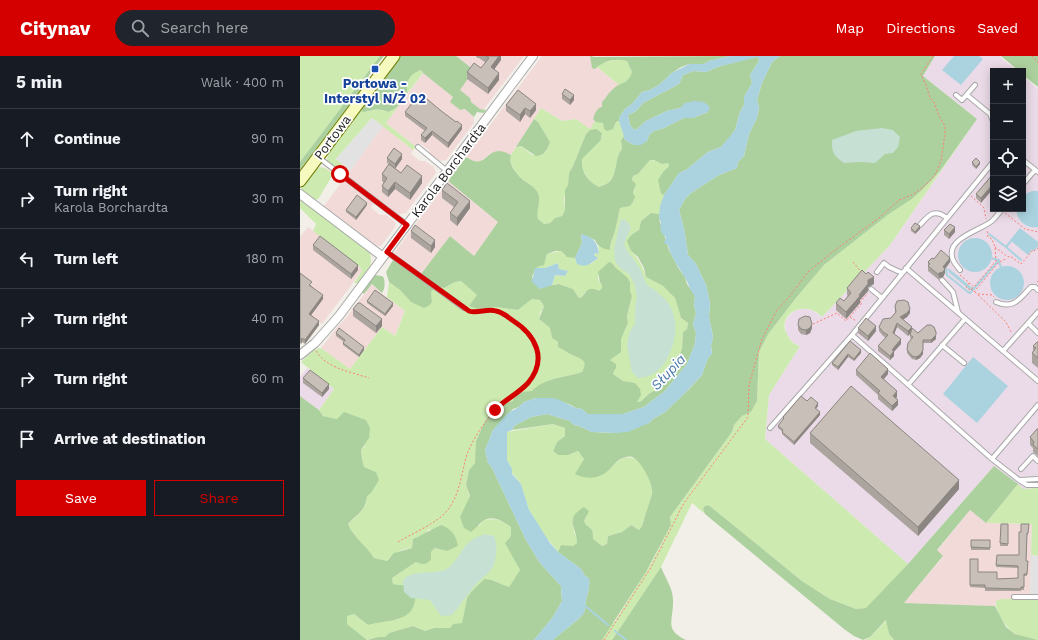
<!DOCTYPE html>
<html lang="en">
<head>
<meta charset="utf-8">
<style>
	body { margin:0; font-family:"Work Sans",sans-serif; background:#20242c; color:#f1f3f6 }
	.controls { position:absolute; right:12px; top:12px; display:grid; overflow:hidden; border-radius:0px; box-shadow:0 2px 10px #0003 }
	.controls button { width:36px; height:36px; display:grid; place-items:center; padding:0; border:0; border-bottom:1px solid #363941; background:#171b24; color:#f1f3f6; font:20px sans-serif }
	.stop { position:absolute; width:12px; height:12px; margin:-9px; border:3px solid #d40000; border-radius:50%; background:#fff }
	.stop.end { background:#d40000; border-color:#fff; box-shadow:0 1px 4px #0008 }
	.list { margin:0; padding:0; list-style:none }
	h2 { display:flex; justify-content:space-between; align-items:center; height:52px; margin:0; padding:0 16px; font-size:17px }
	h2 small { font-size:13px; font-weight:400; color:#9ea1a6 }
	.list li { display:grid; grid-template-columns:26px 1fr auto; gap:12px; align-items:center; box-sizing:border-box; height:60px; padding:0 16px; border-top:1px solid #363941 }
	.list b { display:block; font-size:15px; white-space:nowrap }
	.list p { margin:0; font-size:13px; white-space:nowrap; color:#9ea1a6 }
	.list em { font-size:13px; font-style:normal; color:#9ea1a6 }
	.actions { display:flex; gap:8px; padding:12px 16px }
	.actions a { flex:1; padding:9px 0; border:1px solid #d40000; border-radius:0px; text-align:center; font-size:14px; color:#d40000 }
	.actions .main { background:#d40000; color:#fff }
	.icon { flex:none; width:22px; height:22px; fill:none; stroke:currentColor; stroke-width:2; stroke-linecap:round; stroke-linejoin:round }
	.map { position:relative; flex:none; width:738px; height:584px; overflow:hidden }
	header { display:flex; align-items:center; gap:24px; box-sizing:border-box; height:56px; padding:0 20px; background:#d40000; color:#fff }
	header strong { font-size:19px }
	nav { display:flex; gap:22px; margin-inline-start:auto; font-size:14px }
	.search { width:280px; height:36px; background:#20242c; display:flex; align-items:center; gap:10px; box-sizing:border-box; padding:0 14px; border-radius:22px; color:#9ea1a6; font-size:15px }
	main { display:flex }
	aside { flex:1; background:#171b24 }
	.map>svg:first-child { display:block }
	.commercial { fill:#f2dad9 }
	.industrial { fill:#ebdbe8 }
	.grass { fill:#cdebb0 }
	.forest { fill:#add19e }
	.wetland { fill:#c6e0d4 }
	.parking { fill:#e2e2e2 }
	.water { fill:#aad3df }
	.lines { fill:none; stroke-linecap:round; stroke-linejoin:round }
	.stream { stroke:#aad3df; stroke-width:2 }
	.lane-casing { stroke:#a9a9a9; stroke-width:6 }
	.street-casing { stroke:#a9a9a9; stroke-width:10 }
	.secondary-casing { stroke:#707d05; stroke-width:13 }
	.path { stroke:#fa8072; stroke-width:1; stroke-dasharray:2 2; stroke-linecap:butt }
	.lane { stroke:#fff; stroke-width:4 }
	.street { stroke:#fff; stroke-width:8 }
	.secondary { stroke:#f7fabf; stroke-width:11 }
	.wall { fill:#aba49e }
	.shaded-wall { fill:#8b8681 }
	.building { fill:#c7bfb8; stroke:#8b8681 }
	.route { stroke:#d40000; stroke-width:5 }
	.transit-dot { fill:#1a4fb4; stroke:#fff; stroke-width:1.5 }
	.labels { text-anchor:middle; stroke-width:3.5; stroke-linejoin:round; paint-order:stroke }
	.transit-label { font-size:13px; font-weight:bold; fill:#164399; stroke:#fff }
	.street-label { font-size:13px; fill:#222; stroke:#fff }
	.water-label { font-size:14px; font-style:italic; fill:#4a7aab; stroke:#fff }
</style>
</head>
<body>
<header>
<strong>Citynav</strong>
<div class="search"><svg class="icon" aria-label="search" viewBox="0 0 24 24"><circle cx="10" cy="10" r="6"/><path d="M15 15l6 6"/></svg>Search here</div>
<nav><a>Map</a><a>Directions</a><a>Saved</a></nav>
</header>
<main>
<aside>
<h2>5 min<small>Walk · 400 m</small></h2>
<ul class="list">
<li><svg class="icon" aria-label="ahead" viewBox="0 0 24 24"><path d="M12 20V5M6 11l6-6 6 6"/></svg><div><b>Continue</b></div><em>90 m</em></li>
<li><svg class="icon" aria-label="right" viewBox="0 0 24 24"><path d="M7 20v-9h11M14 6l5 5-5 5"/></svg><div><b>Turn right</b><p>Karola Borchardta</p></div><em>30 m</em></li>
<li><svg class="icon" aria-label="left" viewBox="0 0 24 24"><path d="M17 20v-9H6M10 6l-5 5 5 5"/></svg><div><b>Turn left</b></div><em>180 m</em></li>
<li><svg class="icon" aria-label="right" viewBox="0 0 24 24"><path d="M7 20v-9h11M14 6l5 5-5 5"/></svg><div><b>Turn right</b></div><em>40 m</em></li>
<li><svg class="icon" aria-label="right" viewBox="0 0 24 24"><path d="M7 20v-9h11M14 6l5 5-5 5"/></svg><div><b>Turn right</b></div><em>60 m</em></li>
<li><svg class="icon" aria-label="arrive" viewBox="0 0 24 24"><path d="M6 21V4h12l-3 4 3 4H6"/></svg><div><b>Arrive at destination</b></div></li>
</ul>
<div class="actions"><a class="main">Save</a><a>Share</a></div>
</aside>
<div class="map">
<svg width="738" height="584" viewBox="0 0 738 584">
	<rect width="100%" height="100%" fill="#f2efe9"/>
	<path class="commercial" d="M156,0H224L184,53H180L170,46V42L159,34L174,14Z
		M242,0H290L295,13L297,11L319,29L311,34L307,41L302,46V51L293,63L295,65L290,74L276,63L262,65L241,52L211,99L203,96L197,95L180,105H173L166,101Z
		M123,17L153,41L150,46L160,54L165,53L174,61V67L146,104L140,105L130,98L129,94L119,87L116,91L86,67Z
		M83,70L113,94L111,98L120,105H125L134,111L136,117L106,157L98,159L46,120Z
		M44,123L74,147L71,152L80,159H86L95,166V171L81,190H76L23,151Z
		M148,125L198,166L174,200L150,180L121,218L94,197Z
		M8,171L60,211L62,215L22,268L0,250V181Z
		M72,228L84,239L105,255L95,280L82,271L50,313L21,292L38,270L45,263Z
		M670,454L686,467L732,468L730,543L696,545L695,550L604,547L643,501L637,495Z"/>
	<path class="industrial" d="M635,0H699L717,15H693V153H723V20L738,33V432L723,433L694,410L608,508L465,383L469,339L500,290L492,286L486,277L485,267L487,262L494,255L505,252L514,255L522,261L590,189L677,63L623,20Z
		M7,312L34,333L19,354L0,340V321Z"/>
	<path class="grass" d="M0,0H80L0,106Z
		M320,3L327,5L332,16C330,23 326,27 319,29L297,11L301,7Z
		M121,14L123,17L107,38C107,24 107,19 121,14Z
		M62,49L67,56C75,53 80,53 88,56L98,51L86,67L116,91L113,94L72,62L36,103L42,108V110L39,114L35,113L27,105L28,95Z
		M241,52L262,65L276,63L290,73L295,65L303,67L304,69L313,73L316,66L319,65L324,80L321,84L322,93C314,102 318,120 308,127C305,129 301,130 299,131C287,125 282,116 281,103L301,84L302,77L296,74H290L286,78L273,110L269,117L268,129L264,142L265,154L262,160L255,162L250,167L244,168L238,163L236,155L239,148L235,133L217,119L210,105L211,99L216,91L221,90L232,99L246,96L250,86L238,66L234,63Z
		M677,63L590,189L522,261C505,242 474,259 488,280C491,286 494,288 500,290L469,339L465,383L608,508L567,552L556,553L530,543L502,525L411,451H404L403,453L405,458L392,447L361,511L312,584H253L273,566L278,564L314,567L352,506L371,469L370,461L432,376L434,369L442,360L451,356L457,345L459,296L469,277L496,242L524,209L589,158L612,143L623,133L640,115Z
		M350,104C356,104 361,107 368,107L369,110C358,120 359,124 361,138L364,139L360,158L351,157L341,165L339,174L331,179V195C339,203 343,211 346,221L363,230L375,242L381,262L388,267L387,273L383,276L382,293L371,316L360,331L350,337L340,346H337L335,328L323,325L313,318L316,308L310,304L321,295V283L328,267L327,260L332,240L330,235V226L327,222L316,212L312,207C303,211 292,219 302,229V232L299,235L285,236L282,241L279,242L273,233L259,228L252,229L255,219L265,220L268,215L259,213L258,207L245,212H235L246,203L247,198L261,195L264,199L275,202L277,208H291L298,202L294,199L295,197L299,198L298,190L310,194C310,187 313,182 315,175C317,167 318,160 320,152C329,150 337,148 333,137L335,133L332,124L333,120L338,118Z
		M20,111C26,112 31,114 32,120L19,142L15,145L1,136V131L16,113Z
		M0,142L70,196C73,212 69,215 59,227H54L62,215L60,211L13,175L16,168L0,152Z
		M161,225L177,239L178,253L196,251L218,254L232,243L240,244L244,250L240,257L239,263L250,272L252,282L258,286L259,291C263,293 266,296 270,298C280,303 289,303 282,316C265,322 245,321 232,336H222L213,345L208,346L192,355L185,365L176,385V403L175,407L169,414L166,429L179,470L184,464C195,462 202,464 211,471V480L206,487L220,514L209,531C199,528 194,523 184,523L171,536L167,542L162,567L150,572H134L125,575L113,570L89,577L85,581H78L66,584L47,568V559L54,558L68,569L76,567L99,563L109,529L101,530L93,528L92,522L116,506L131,503V496L135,492L147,495L157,490L129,473L125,478L113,483L112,492C101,493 94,497 86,505L74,502C67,490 53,481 48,468L61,456L66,448L67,440L76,416L64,411L62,403L61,394L65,390L37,363L23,360L19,354L34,333L1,306L13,294L21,292L50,313L82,271L95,280L105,255L87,241L89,226L100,234L111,246L130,249L132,246L131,236L137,230L144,232L155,226Z
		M253,368L265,372V380L257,386L253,395L258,399H268L278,395L284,403L276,418C288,421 300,424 310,413C314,409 318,404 324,402C340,397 351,421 352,435C353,441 344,462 342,470L339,474L331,469L322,476L308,480L307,488L302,490L293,483C293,475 293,473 286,469L284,465L287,460L272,463L274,476L277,482V487L274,491L261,489L258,496L243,477L229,454L221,428L212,417V413L207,404V376Z
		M718,428L723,433L738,432V500L731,499L732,468L686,467Z
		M700,543H738V584C717,580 711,579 700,560C698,554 695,551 696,545Z
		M587,564L589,578L594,584H565L570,581Z"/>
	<path class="forest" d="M80,0H84L69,19L67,27L0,117V106Z
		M100,0H156L174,14L160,34L170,42L171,46L180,53L186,54L184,57L177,56L174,61L165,53L160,54L150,46L153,41L123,17L121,14C111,18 107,22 107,33C107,36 108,37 106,39C103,47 96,53 88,56C76,51 74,55 63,56L61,54L62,49Z
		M290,0L295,1L430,0L409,5L404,8H389L381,11L372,17L359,29L350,34L342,36L332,48L326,52L320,60L319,65L316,66L313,73L307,75L304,73L303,67L296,66L293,63C295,58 296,52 302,51V46C306,42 308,37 313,33C321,25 327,30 332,16L327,5C316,2 303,5 295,13L292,12Z
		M458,0L459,5L450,19L452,27L444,41V49L440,56L435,74L427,85L421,91L408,96L386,114L379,117L364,139L361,138L358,124L363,116L369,110L368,107L362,108L354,104H350L338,118L333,120L332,124L336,128L333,137L335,141L333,146L330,150L320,152C318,160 317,168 315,175C313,182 310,187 310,194C303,193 298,191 295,184L281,178L282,187L275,202L267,201L261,195H255L247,198L244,209C234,211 236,213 232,221L240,233L246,230L259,228L273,233L279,242L282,241C287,234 290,230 299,235L302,232V229L300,226L298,216L309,206L312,207L316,212L327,221L330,226V235L332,240L327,260L328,267L321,283V296L310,304L316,308V312L314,315L313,318L323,325L335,327L340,333L341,339L337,346H340L350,337L360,331L371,316L382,293L383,276L387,273L388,267L381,262L375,242L363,230L346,221L344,212L338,201L331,195L327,185L331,179L339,174L341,165L351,157L360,158L359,163L369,194L379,213L385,221L387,228L395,240L394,248L396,258L393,268L396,277L395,288L387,308L365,335L344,351L323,358H288L282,353L276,352L271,349L251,342H236L224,346L219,351L213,353L193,374L185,394L188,407L191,410L226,484L240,507L261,530L262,545L253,561L234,584H0V340L19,354L23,360L37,363L44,356L66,364L70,372L69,382L61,394L62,403L64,411L76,416L79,424L71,437L67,440C66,455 57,458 48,468C53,481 67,490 74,502L87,505L94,497L112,492L113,483C123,479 131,473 142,469C152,474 156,479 158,490L147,495L135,492L131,496V503C127,509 123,509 116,506L92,522L93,528C100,530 107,528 113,532C114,536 116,541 115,544C113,567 84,564 68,569L54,558L47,560V568L67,584L78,581H85L89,577L113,570L125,575L134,572H150L153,568L162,567L167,542L171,536L184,523C194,523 199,528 209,531L220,514L205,487L211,480V471C204,466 192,458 183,465C180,467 175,473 171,476L164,472L160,461L170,440L166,429L169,414L175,407L176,385L185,365L192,355L208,346L213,345L214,340L222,336L232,335C245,321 265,322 282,316C289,303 280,303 270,298C266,296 263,293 258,291V286L252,282L250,272L239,263L244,250L240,244L232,243L218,254L196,251L178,253L169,250L177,239L161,225L155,226L144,232L137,230L121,218L150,180L174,200L198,166L148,125L166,101C185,113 184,97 198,95C203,95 207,97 211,99L210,105C212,110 214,115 218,119C224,127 238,130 239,141C240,150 236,154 238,163L244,168L250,167L255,162L262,160L265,154V134L268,129L269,117L273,110L286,78L290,74L296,73L302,77L301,84L282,103C281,116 287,125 299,131C301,130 305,129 308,127C318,120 314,102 322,93L321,84L324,80L325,84L334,89L347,85L349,79L354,75L364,72L384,62H393L408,56L380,52L367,55L346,65L337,73L334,74L330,69L328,59L336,55L343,47L379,28L383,19L394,15L406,16L417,11Z
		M480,0H635L623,20L677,63L640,115L623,133L612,143L589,158L524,209L496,242L469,277L459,296L457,345L451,356L442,360L434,369L432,376L370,461L371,469L346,516L302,584H253C259,579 282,562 284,556C285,553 285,548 286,544C288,536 290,531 289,522L285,520L281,513L258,496L261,489L273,490L277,487C277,470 263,464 284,451L289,455L284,465L286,469C293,473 293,475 293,483L302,490L307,488L308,480L322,476L331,469L339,474L342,470C345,459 349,449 352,438C354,429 341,404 332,401C330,400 326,401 323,402C317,404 314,409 309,414C300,423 286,424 275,418L284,403L278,395L268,399H258L253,395L257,386L265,380V372L253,368L212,374L214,370L231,361L247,358L270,365L274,369L279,370L292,376L316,377L349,367L353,363L365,356L390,332L402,319L408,302L412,297L411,290L413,281L409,260L410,247L406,229L396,208L388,199L384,173L379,154L385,143L391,137L419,119L437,112L438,106L444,100L449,78L457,62L459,52L457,44L462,27L472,6Z
		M701,0H738V31L723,19V15H719Z
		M234,63L238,66L250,86C247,94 245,99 236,100L221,90L216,91Z
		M93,204L96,205L135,232L131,236L132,246L130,249L124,252L111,246L100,234L89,226L86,216Z
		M74,219L82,220L84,222C85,228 85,232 82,237L72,228L64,238L62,236Z
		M694,410L718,428L686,467L670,454L637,494L643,500L604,547L695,550L706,571L715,578L738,584H594L589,578L586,564L570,581L563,584L554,580L544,573L405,458L403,453L404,451L407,449L411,451L502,525L530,543L556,553L566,552L608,508Z
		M361,511C365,522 373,532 373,544C374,564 363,573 386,584H312Z"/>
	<path class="wetland" d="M582,72L593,74L600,81L598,91L593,97L585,98L575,107L561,106L544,107C533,99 532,97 532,84L556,75Z
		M324,163L327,165L331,171L324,188C328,199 335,203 340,213C343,218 344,225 348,230C349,231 352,232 353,233C357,235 361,240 365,243C380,260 377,284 367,303C360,315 352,321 338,322L332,316L327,290L329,277L335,267V251L337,241L335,229L329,218L320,212L315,205L314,193L320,165Z
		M185,478L194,480C198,490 197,505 191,514C187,519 182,522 177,527C168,537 161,549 152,559L141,560L130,544L111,542L104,536L103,524C112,514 129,518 141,515C154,513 160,495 168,487C173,483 179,480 185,478Z"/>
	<path class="parking" d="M72,62L83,70L50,115L36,103Z
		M731,499L738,500V543H730Z"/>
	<path class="water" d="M430,0H480L472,6L462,27L457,44L459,52L457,62L449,78L444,100L438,106L437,112L419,119L391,137L385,143L379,154L384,173L388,199L396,208L406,229L410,247L409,260L413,281L411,290L412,298L408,302L402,319L380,342L365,356L353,363L349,367L328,376L316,377L292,376L279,370L274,369L270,365L247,358L231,361L214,370L212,374L207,376V404L212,413V418L221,428L229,454L250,487L258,496L281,513L285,520L289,522C290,531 288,536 286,544C285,548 285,553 284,557C282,561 259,579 253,584H234L253,561L262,545L261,530L240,507L226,484L191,410L188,407L185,394L193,374L208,357L219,351L224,346L236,342H251L257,343L276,352L282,353L288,358H323L344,351L365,335L387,308L395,288L396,277L393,268L396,258L394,248L395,240C389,234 389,227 384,220C378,210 371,201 368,189L364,187L366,181C360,177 360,172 361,166L359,163L360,150L364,139L379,117L386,114L408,96L421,91L435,74L440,56L444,49V41L452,27L450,19L459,5L458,1L417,11L406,16L394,15L383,19L379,28L343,47L336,55L328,59L330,69L334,74L337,73L346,65L367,55L380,52L385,47L395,45L404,46L410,51L408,56L393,62H384L364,72L354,75L349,79L347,85L341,89H334L325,84L319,65L320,60L326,52L332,48L342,36L350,34L359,29L372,17L389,8H404L409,5Z
		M654,0H679L683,3L661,29L642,14Z
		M732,135H738V171C726,173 717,165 716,153H723V139Z
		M720,172L738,186V190L734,195L730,192L732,194L728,199L710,184Z
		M281,178C293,181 297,185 299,198L295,197L294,199L298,202C290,208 287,212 277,208L275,202L282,187Z
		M658 199a17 17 0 1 1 34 0a17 17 0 1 1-34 0Z
		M258,207L259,213L268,215L265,220L255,219L252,229L240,233L232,226L235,212H245Z
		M690 227a17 17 0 1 1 34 0a17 17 0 1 1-34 0Z
		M673,301L708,330L677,367L643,338Z"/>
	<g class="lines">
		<path class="stream" d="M689,178L706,191L711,185
			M706,191L721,204
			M691,202L698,204L701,211
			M647,213L646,214L647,219L668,236L670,237L699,204
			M649,214L650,216L669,232L674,233
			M649,214L671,232
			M283,548L308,569
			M315,575L326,584"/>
		<defs>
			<path id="lane" d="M656,39L662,44L675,29
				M667,39L690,58L693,65
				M118,91L147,115
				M18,101L107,169
				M723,104L738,116
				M723,128L735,114
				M620,169C629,159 634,152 647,162
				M87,196L164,252
				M606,212L738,325
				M660,214C657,210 652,205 652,200C648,182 681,174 692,165C696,161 699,157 702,153
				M577,216L584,207L589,211L602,217
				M642,224L653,236L658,256
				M571,233L582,242
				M696,246C714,254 720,242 731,231H735L738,234
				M728,267L738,277
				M552,279L692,403L719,424L738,423
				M642,289L664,307
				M703,295L738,256
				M608,329L665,263
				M470,372L552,279L693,106
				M692,403L738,349
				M721,413L733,400L738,405
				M719,424L727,429H738
				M714,541H738"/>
			<path id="street" d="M0,138L83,201
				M0,299L15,287L39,260L233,0"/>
			<path id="secondary" d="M0,125L94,0"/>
		</defs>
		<use href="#lane" class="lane-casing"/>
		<use href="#street" class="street-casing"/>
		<use href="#secondary" class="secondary-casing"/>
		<path class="path" d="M732,0L738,7
			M671,140L684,152L686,163
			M705,157L725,173L738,176
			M695,191L708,201L710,200L721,208L733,194L734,195L738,192
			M553,206L562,217
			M660,219L673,230
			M737,225L738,226
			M669,227L666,231L670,234L674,231L696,205L695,191L692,183L688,181L687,174
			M671,233L674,236L698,207L707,202
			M675,236L706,266L711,276
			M678,238L692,239L694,241
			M550,261L556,265
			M513,268L537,257L546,265L562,247L560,246L568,237
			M16,295C26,312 51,316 69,322
			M98,486C111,478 135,468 145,457C160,441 161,418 167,398C172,385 181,372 189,361C193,357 197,351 201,347C205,343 211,341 216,337C231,326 242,309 236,290C232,276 208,256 193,254C185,253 177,258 169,255
			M304,584L350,513L384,447L448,361L449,329L462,283L477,254L489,241L508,216L535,194L579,162L599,144L612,139L618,135L627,128L635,119L641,105L645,78V70L639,60L634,46L630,42L626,29L621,18L633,0"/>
		<use href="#lane" class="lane"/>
		<use href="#street" class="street"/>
		<use href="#secondary" class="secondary"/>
	</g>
	<path class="wall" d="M176,0H201V4L194,13L199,24L188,38L167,23V16L181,12L186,7L179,2H177Z
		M262,38L274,44L270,49L262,43Z
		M206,49L236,54L230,62L225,58L220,66L206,55Z
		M105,56L162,73L148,92L132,79L125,87L121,84V79L125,75L105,60Z
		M87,102L102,103L95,112L101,117L122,127L110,144L95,133L88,141L82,136V130L84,127L82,125V118L89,108L87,107Z
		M672,106L680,108L676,113L672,109Z
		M693,118L681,147L676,142V138Z
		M142,134L170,152L157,170L150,164V157L154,151L142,142Z
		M67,149L56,164L46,156V154Z
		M611,172L620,173L615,178L611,175Z
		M644,174L655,176L649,183L644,179Z
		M111,175L135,191L131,197L111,182Z
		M13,189L58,214L51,223L13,194Z
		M634,203L650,206L645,213V217L643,221L639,222V224L628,215V206Z
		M0,217L23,243L11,259L19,269L5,288L2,286L1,288L0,287Z
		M574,228L568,231V235L560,244V247L546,263L536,254V247L544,245L548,240L547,239V232Z
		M67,245L93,250L85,260L67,247Z
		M595,250L610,257L607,261L603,264L612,274L618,277L636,279V283L631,287H623V298L620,302L616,304L612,303L607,297V294L612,283L610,282L611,276L608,280L597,271L594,278L601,288L594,295V300L590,304L578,295V290L586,282L583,280L579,275V271L591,262L595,257Z
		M53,253L82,270L76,277L53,260Z
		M498,269L512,272L510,277L506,279L501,278L498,274Z
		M558,272L576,275L568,285L558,277Z
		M36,277L64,294L59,301L43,289V287L44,286L36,280Z
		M550,285L561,297L554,305L548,301L538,314L532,309V307Z
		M738,286V312L732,307V297L733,295V290Z
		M556,314L588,318L584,323L597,341L596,342L598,349L592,355L578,343V339L556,319Z
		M3,322L29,333L22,341L3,327Z
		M507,345L518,350L516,353L520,359L494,389L482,378V375L478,372V370L483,364V361Z
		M738,373V400L733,396V392L730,389V381Z
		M510,377L659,433L618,480L510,387Z
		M701,468H708V490H700Z
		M729,468L728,479H727L726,505H728L727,520H724V534H721V535H685V532L670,531V503L678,516L697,523L718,522V512L696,511L697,499H719L721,476Z
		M671,484H690V494H671Z"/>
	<path class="shaded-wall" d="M199,0H201V4L191,18V11Z
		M199,17V24L188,38V32Z
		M274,39V44L270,49V44Z
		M236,48V54L230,62V55Z
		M225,52V58L220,66V59Z
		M162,69V73L148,92V87Z
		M132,75V79L125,87V82Z
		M102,98V103L95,113V108Z
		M680,106V108L676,113V111Z
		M122,120V127L110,144V137Z
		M95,126V133L88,141V135Z
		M693,128V133L681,147V142Z
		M170,145V152L157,170V162Z
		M67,147V149L56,164V161Z
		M620,170V173L615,178V176Z
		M655,171V176L649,183V178Z
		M135,184V191L131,197V190Z
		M650,202V206L645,213V217L643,221L639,222V224V217L643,211Z
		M58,209V214L51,223V218Z
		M574,221V228L568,231V235L560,244V247L546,263V256L559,239L568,224Z
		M23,239V243L9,262V258Z
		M93,247V250L85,260V258Z
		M610,253V257L607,261L600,265V261Z
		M82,263V270L76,277V270Z
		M19,265V269L5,288V284Z
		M597,267V271L593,281V277Z
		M512,268V272L510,277L506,279V274Z
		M576,270V275L568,285V280Z
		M612,271V275L608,280V275Z
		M636,276V283L631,287V284Z
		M2,282V286L1,288V284Z
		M601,283V288L592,298V294Z
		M64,291V294L59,301V299Z
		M561,294V297L554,305V303Z
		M623,294V298L620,302L616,304V301Z
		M594,295V300L590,304V300Z
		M548,298V301L538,314V311Z
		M588,313V318L581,326V321Z
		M29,328V333L22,341V337Z
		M597,335V341L593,345V340Z
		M598,344V349L592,355V350Z
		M518,347V350L515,354V352Z
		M520,356V359L494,389V386Z
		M659,424V433L618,480V471Z"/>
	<path class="building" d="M186,0H199L191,11L199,17L188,32L167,16L174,7L181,12L189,2Z
		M265,33L274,39L270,44L262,38Z
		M218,34L236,48L230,55L225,52L220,59L206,49Z
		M120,37L140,54L156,66L157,65L162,69L148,87L132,75L125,82L121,79L127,72L105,56Z
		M94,92L102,98L95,108L87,102Z
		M676,102L680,106L676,111L672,106Z
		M89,108L101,117L107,109L122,120L110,137L95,126L88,135L82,130L87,122L82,118Z
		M693,118V128L681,142L676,138Z
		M147,127L170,145L157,162L150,157L158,146L142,134Z
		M57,139L67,147L56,161L46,154Z
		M615,167L620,170L615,176L611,172Z
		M650,168L655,171L649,178L644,174Z
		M115,169L135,184L131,190L111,175Z
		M20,180L58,209L51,218L13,189Z
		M641,194L650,202L643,211L645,213L643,216L639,217V219L628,210L630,208L628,206L632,202L634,203Z
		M562,214L566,218L568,216L574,221L568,224V228L559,239L560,240L546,256L536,247L540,242L544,245L551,237L547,232Z
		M0,217L12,226L9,229L23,239L9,258L19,265L5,284L2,282L1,284L0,283Z
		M75,234L93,247L85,258L67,245Z
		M604,244L608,246L610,253L607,257L600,261L612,271L608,275L597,267L593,277L601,283L592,294L594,295L590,300L578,290L588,279L583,276L579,271L583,263L591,262L596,256L595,250L597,245Z
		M58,247H60L82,263L76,270L53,253Z
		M505,260L510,261L512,268L510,272L506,274L501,273L498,269L499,263Z
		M566,262L576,270L568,280L558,272Z
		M627,269H631L634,271L636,276V279L631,284H623V294L620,299L616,301L612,300L607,294L608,287L613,281L610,279L612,272L618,277Z
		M39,272L64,291L59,299L43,287L45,284L36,277Z
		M550,285L561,294L554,303L548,298L538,311L532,307Z
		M737,286H738V302L732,297L736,292L733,290Z
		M570,297L588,313L581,321L597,335L593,340L598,344L592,350L578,337L580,335L556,314Z
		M10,314L29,328L22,337L3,322Z
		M551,330L659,424L618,471L510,377Z
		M501,340L507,345L511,341L518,347L515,352L520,356L494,386L482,376L483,374L478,370L484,362L483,361Z
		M737,373H738V393L733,389L734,386L730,381Z
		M701,468H708V488L700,487Z
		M721,468H729L728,477H727L726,505H728L727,518H724V531H721V533L685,532V529H670V503H678V516H697V523L718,522V510L696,509L697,499H719V476H721Z
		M671,484H690V492L671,491Z"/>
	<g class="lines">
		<path class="route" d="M40,118L107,169L87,196L169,255C178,258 187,252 196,255C202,256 207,260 212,264C236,279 248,303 228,327C218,338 204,344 195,354"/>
	</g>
	<rect class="transit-dot" x="71" y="9" width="8" height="8" rx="2"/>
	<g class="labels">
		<g class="transit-label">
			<text x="75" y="32">Portowa -<tspan x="75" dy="15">Interstyl N/Ż 02</tspan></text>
		</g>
		<g class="street-label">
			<text transform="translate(32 81) rotate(-53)" y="5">Portowa</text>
			<text transform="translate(148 114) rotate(-53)" y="5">Karola Borchardta</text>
		</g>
		<g class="water-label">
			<text transform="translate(368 316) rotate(-47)" y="5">Słupia</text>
		</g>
	</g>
</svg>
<div class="controls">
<button>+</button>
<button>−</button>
<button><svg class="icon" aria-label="locate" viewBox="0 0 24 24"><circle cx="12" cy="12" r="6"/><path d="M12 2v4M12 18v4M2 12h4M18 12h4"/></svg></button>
<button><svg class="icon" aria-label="layers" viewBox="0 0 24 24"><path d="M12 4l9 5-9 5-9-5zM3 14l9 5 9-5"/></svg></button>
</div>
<div class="stop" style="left:40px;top:118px"></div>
<div class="stop end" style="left:195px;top:354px"></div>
</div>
</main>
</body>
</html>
